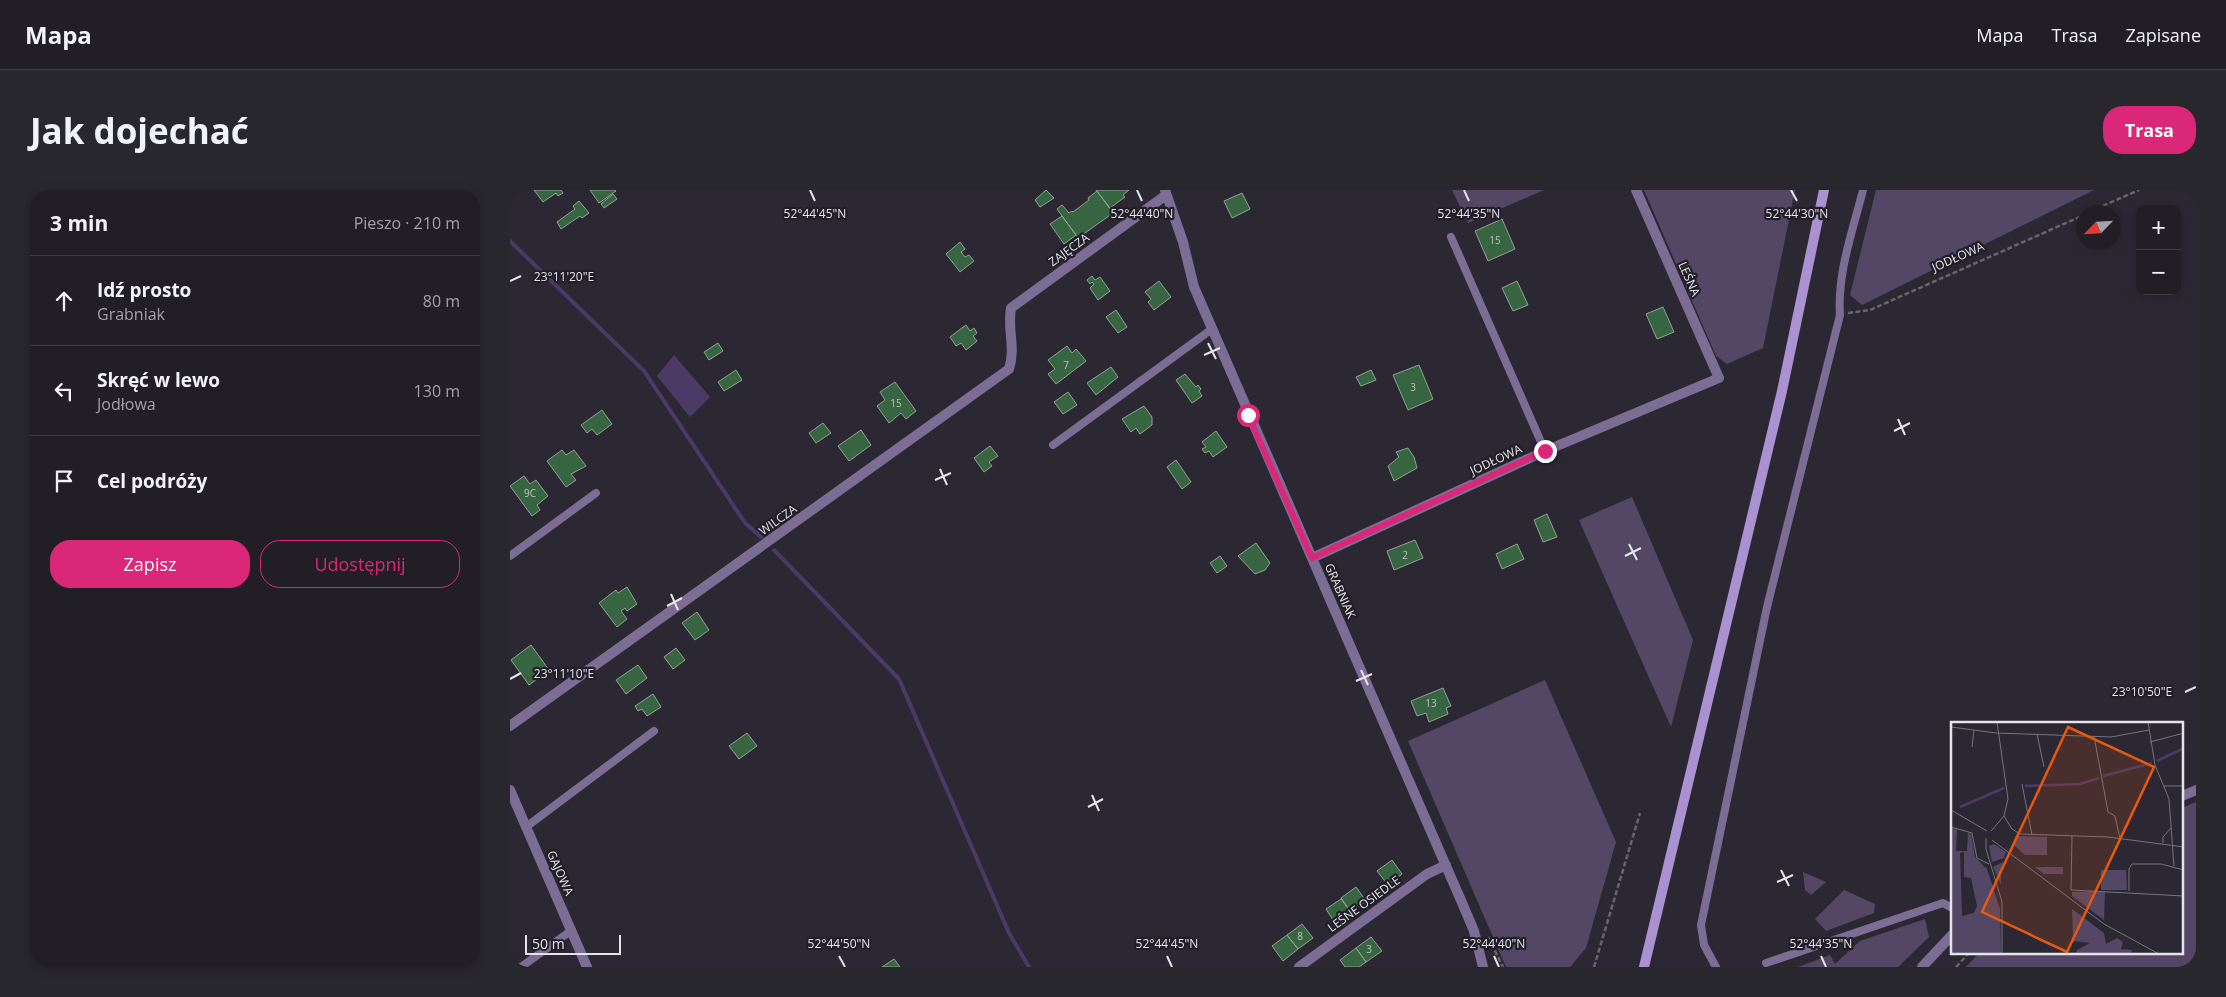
<!DOCTYPE html>
<html lang="pl">
<head>
<meta charset="utf-8">
<style>
	body { margin:0; font-family:"Open Sans",sans-serif; background:#29272e; color:#f1f3f6 }
	.controls { position:absolute; right:15px; top:15px; display:grid; overflow:hidden; border-radius:10px; box-shadow:0 2px 12px #0003 }
	.controls button { width:45px; height:45px; display:grid; place-items:center; padding:0; border:0; border-bottom:1px solid #3e3c43; background:#211e26; color:#f1f3f6; font:25px sans-serif }
	.compass { position:absolute; left:1566px; top:15px; width:45px; height:45px; border-radius:50%; background:#211e26; box-shadow:0 2px 12px #0003; rotate:245deg }
	.scale { position:absolute; left:15px; bottom:12px; width:96px; box-sizing:border-box; padding-left:5px; border:2px solid #e6e4eb; border-top:0; font-size:14px; line-height:18px; white-space:nowrap; color:#e6e4eb; -webkit-text-stroke:4px #221e29; paint-order:stroke }
	.stop { position:absolute; width:15px; height:15px; margin:-11px; border:4px solid #db2777; border-radius:50%; background:#fff }
	.stop.end { background:#db2777; border-color:#fff; box-shadow:0 1px 5px #0008 }
	.list { margin:0; padding:0; list-style:none }
	h2 { display:flex; justify-content:space-between; align-items:center; height:65px; margin:0; padding:0 20px; font-size:21px }
	h2 small { font-size:16px; font-weight:400; color:#a2a2a7 }
	.list li { display:grid; grid-template-columns:32px 1fr auto; gap:15px; align-items:center; box-sizing:border-box; height:90px; padding:0 20px; border-top:1px solid #3e3c43 }
	.list b { display:block; font-size:19px; white-space:nowrap }
	.list p { margin:0; font-size:16px; white-space:nowrap; color:#a2a2a7 }
	.list em { font-size:16px; font-style:normal; color:#a2a2a7 }
	.actions { display:flex; gap:10px; padding:15px 20px }
	.actions a { flex:1; padding:11px 0; border:1px solid #db2777; border-radius:20px; text-align:center; font-size:18px; color:#db2777 }
	.actions .main { background:#db2777; color:#fff }
	.icon { flex:none; width:28px; height:28px; fill:none; stroke:currentColor; stroke-width:2; stroke-linecap:round; stroke-linejoin:round }
	.map { position:relative; flex:none; width:1686px; height:777px; overflow:hidden; border-radius:20px }
	header { display:flex; align-items:center; gap:30px; box-sizing:border-box; height:70px; padding:0 25px; background:#211e26; border-bottom:1px solid #3e3c43 }
	header strong { font-size:24px }
	nav { display:flex; gap:28px; margin-inline-start:auto; font-size:18px }
	.intro { display:flex; align-items:center; justify-content:space-between; box-sizing:border-box; height:120px; padding:0 30px }
	h1 { margin:0; font-size:35px }
	.button { padding:12px 22px; border-radius:20px; background:#db2777; color:#fff; font-size:18px; font-weight:700 }
	main { display:flex; gap:30px; padding:0 30px }
	aside { flex:1; background:#211e26; border-radius:20px; box-shadow:0 2px 12px #0003 }
	.map>svg:first-child { display:block }
	.green { fill:#534765 }
	.water { fill:#4b3966 }
	.lines { fill:none; stroke-linecap:round; stroke-linejoin:round }
	.stream { stroke:#4b3966; stroke-width:4 }
	.building { fill:#386541; stroke:#94a195 }
	.path { stroke:#67646d; stroke-width:2.5; stroke-dasharray:5 2.5; stroke-linecap:butt }
	.service { stroke:#7c6d94; stroke-width:8 }
	.minor { stroke:#7c6d94; stroke-width:10 }
	.tertiary { stroke:#7c6d94; stroke-width:10 }
	.secondary { stroke:#aa92d1; stroke-width:10 }
	.route { stroke:#db2777; stroke-width:6 }
	.ticks { fill:none; stroke:#e6e4eb; stroke-width:2 }
	.labels { text-anchor:middle; stroke-width:4.5; stroke-linejoin:round; paint-order:stroke }
	.number-label { font-size:10px; fill:#bac4c0 }
	.street-label { font-size:12px; fill:#e6e4eb; stroke:#221e29 }
	.inset-river { fill:none; stroke:#4b3966; stroke-width:2.5 }
	.inset-road { fill:none; stroke:#76737d; stroke-width:1 }
	.view { fill:#e8590c; fill-opacity:0.15; stroke:#e8590c; stroke-width:2.5 }
	.inset-edge { fill:none; stroke:#e6e4eb; stroke-width:2.5 }
	.ticks-label { font-size:12px; text-anchor:middle; fill:#e6e4eb; stroke:#221e29; stroke-width:4.5; stroke-linejoin:round; paint-order:stroke }
</style>
</head>
<body>
<header>
<strong>Mapa</strong>
<nav><a>Mapa</a><a>Trasa</a><a>Zapisane</a></nav>
</header>
<div class="intro"><h1>Jak dojechać</h1><a class="button">Trasa</a></div>
<main>
<aside>
<h2>3 min<small>Pieszo · 210 m</small></h2>
<ul class="list">
<li><svg class="icon" aria-label="ahead" viewBox="0 0 24 24"><path d="M12 20V5M6 11l6-6 6 6"/></svg><div><b>Idź prosto</b><p>Grabniak</p></div><em>80 m</em></li>
<li><svg class="icon" aria-label="left" viewBox="0 0 24 24"><path d="M17 20v-9H6M10 6l-5 5 5 5"/></svg><div><b>Skręć w lewo</b><p>Jodłowa</p></div><em>130 m</em></li>
<li><svg class="icon" aria-label="arrive" viewBox="0 0 24 24"><path d="M6 21V4h12l-3 4 3 4H6"/></svg><div><b>Cel podróży</b></div></li>
</ul>
<div class="actions"><a class="main">Zapisz</a><a>Udostępnij</a></div>
</aside>
<div class="map">
<svg width="1686" height="777" viewBox="0 0 1686 777">
	<rect width="100%" height="100%" fill="#2c2833"/>
	<path class="green" d="M942,0H1034L958,33Z
		M1134,0H1285L1253,158L1217,174L1206,166Z
		M1366,0H1584L1352,115L1340,105Z
		M1122,307L1183,450L1161,537L1069,330Z
		M1035,490L1106,652L1076,758L1060,777H996L898,551Z
		M1686,612V777H1456L1469,763H1672V618Z
		M1293,682L1316,692L1301,705L1295,700Z
		M1334,700L1365,714L1364,723L1316,741L1305,729Z
		M1415,729L1419,747L1388,777H1288L1320,765L1325,774L1350,751Z"/>
	<path class="water" d="M164,165L200,207L180,227L147,186Z"/>
	<g class="lines">
		<path class="stream" d="M0,51L134,181L235,333L251,347
			M264,360L389,489L499,743L519,777"/>
	</g>
	<path class="building" d="M24,0H51L53,3L48,6L46,3L33,12Z
		M80,0H105L106,1L89,13Z
		M536,0L544,8L530,17L525,10Z
		M586,0H619L613,5L615,7L600,18Z
		M587,1L603,23L568,48L547,19L552,15L559,23L562,21L563,22L579,10L578,8Z
		M732,3L740,19L722,28L714,11Z
		M103,4L107,9L94,18L91,14Z
		M69,11L79,23L72,28L70,26L51,39L47,32L65,19L63,16Z
		M552,26L566,45L554,54L540,34Z
		M992,29L1005,59L978,71L965,41Z
		M450,52L455,59L451,62L455,67L459,65L464,71L450,82L436,64Z
		M582,86L585,90L590,87L600,101L588,110L580,98L584,94L582,92L580,94L577,90Z
		M649,91L661,107L644,120L638,112L641,109L635,102Z
		M1007,91L1018,115L1003,121L992,98Z
		M1153,117L1164,142L1147,149L1136,124Z
		M606,120L617,137L608,143L596,127Z
		M456,135L460,141L464,138L467,143L463,146L467,151L456,160L451,153L446,156L440,147Z
		M208,153L213,161L199,170L194,162Z
		M557,156L562,163L566,159L576,171L546,194L538,184L545,179L538,170Z
		M909,175L923,209L898,220L883,185Z
		M601,177L608,187L586,205L577,193Z
		M226,180L232,190L214,201L208,192Z
		M861,180L866,190L851,196L846,187Z
		M675,184L686,197L688,195L691,199L689,201L692,206L682,213L666,190Z
		M385,192L406,221L396,229L391,223L379,233L367,216L375,210L370,202Z
		M558,202L567,215L553,224L544,212Z
		M634,216L642,227V235L630,244L626,238L621,242L612,229Z
		M92,220L102,234L87,245L82,239L77,243L71,235Z
		M313,233L321,243L306,253L299,243Z
		M351,240L361,255L339,271L328,256Z
		M706,241L717,257L703,267L699,261L695,263L692,259L696,257L692,252Z
		M480,256L488,266L479,272L482,276L474,282L464,268Z
		M898,258L904,267L907,278L884,291L878,276L889,267L886,262Z
		M52,260L56,265L64,260L76,276L61,284L66,290L56,297L37,271Z
		M666,270L681,292L672,299L657,277Z
		M14,286L20,294L26,290L38,306L27,315L30,320L22,326L0,296Z
		M1037,324L1047,347L1033,352L1024,330Z
		M905,350L913,368L884,380L877,361Z
		M746,353L760,373L755,380L745,384L728,366Z
		M1007,354L1014,369L992,379L986,364Z
		M710,366L717,376L707,383L700,373Z
		M117,397L127,414L117,421L115,418L111,421L117,429L107,437L89,413L106,400L108,403Z
		M187,422L199,440L185,450L172,433Z
		M21,455L39,480L19,495L1,470Z
		M166,458L175,470L163,479L154,467Z
		M128,475L137,488L116,504L106,490Z
		M933,498L941,516L936,518L938,524L919,532L916,523L907,526L901,511Z
		M143,504L151,517L137,526L132,519L128,521L125,516Z
		M237,543L247,556L229,569L219,556Z
		M882,670L892,684L878,695L867,681Z
		M846,697L856,711L841,722L831,708Z
		M831,709L841,722L825,733L816,719Z
		M792,734L803,748L788,759L777,745Z
		M777,745L788,759L773,771L762,756Z
		M861,747L872,761L856,772L846,758Z
		M846,758L856,772L849,777H835L830,770Z
		M384,769L390,777H372Z"/>
	<g class="lines">
		<path class="path" d="M1579,22L1629,0
			M1338,123L1360,120L1574,25
			M978,747L993,777
			M1084,777L1130,623
			M1446,777L1459,763"/>
		<path class="service" d="M941,47L1035,261
			M543,255L702,139
			M0,366L86,303
			M16,637L144,541
			M1256,773L1433,713L1442,718
			M11,777L62,740
			M1206,777L1194,755L1191,735L1257,417L1330,125C1327,83 1343,40 1353,0"/>
		<path class="minor" d="M655,0L673,52L684,97L953,715L964,741L973,777
			M802,368L1035,261L1209,188L1126,0
			M0,536L499,179C506,158 497,139 501,118L656,5
			M0,600L77,777
			M789,777L917,684L936,675"/>
		<path class="tertiary" d="M1672,606L1686,600
			M1412,777L1442,745"/>
		<path class="secondary" d="M1134,777L1272,201L1314,0"/>
	</g>
	<g class="lines">
		<path class="route" d="M738,225L802,368L1035,261"/>
	</g>
	<path class="ticks" d="M300,0L305,11M627,0L632,11M954,0L959,11M1281,0L1287,11M0,91L11,86M698,153L706,169M694,165L710,158M1388,229L1395,245M1384,241L1400,233M430,279L437,295M425,290L441,283M1119,354L1127,370M1115,366L1131,358M161,404L168,420M157,416L172,408M851,480L858,495M0,489L11,483M846,491L862,484M1675,502L1686,497M582,605L589,621M578,617L593,609M1271,680L1279,696M1267,692L1283,685M329,766L335,777M657,766L662,777M984,766L989,777M1311,766L1316,777"/>
	<g class="labels">
		<g class="number-label">
			<text x="985" y="54">15</text>
			<text x="556" y="179">7</text>
			<text x="903" y="201">3</text>
			<text x="386" y="217">15</text>
			<text x="20" y="307">9C</text>
			<text x="895" y="369">2</text>
			<text x="921" y="517">13</text>
			<text x="790" y="750">8</text>
			<text x="859" y="763">3</text>
		</g>
		<g class="street-label">
			<text transform="translate(559 60) rotate(-36)" y="4">ZAJĘCZA</text>
			<text transform="translate(1448 67) rotate(-24)" y="4">JODŁOWA</text>
			<text transform="translate(1179 89) rotate(66)" y="4">LEŚNA</text>
			<text transform="translate(986 270) rotate(-25)" y="4">JODŁOWA</text>
			<text transform="translate(268 330) rotate(-36)" y="4">WILCZA</text>
			<text transform="translate(830 401) rotate(66)" y="4">GRABNIAK</text>
			<text transform="translate(50 683) rotate(66)" y="4">GAJOWA</text>
			<text transform="translate(854 714) rotate(-36)" y="4">LEŚNE OSIEDLE</text>
		</g>
	</g>
	<g transform="translate(1441 532)">
		<rect width="232" height="232" fill="#2c2833"/>
		<path d="M0,106L6,107L5,129H16L17,111L20,112L24,135L36,147L49,187L50,232H0ZM13,130V155L20,156L26,184L23,191L11,194L9,131ZM64,114L96,115V133H74L64,124ZM43,122L55,130L53,136L41,140L38,124ZM52,140L50,151V163L42,145ZM84,145H112V152H93ZM150,148H175L176,168H150ZM154,169L153,198L121,174V170ZM121,187L153,211L155,222L166,216L172,220L170,227L181,228L180,232H125L126,228L139,221L122,219Z" fill="#534765" fill-rule="evenodd"/>
		<path class="inset-river" d="M206,39L233,26M152,54L201,41M74,64L129,62L148,56M9,85L53,66"/>
		<path class="inset-road" d="M197,0L204,43L218,77L223,144M0,5L45,11L160,15L198,8M86,12L93,45M143,14L157,90L164,94L169,117M199,20L233,11M21,25L23,8M71,62L81,113M213,64H233M0,88L36,109M53,94L61,107L69,112L157,115L233,125M0,105L21,111L26,136L38,142M40,109L53,94L57,77L46,0M121,114L120,168L233,174M35,116V127L51,180V232M41,118L153,202L208,232M212,121V115L220,106M178,169V147L181,142H210L233,148"/>
		<path class="view" d="M117,5L203,45L116,230L31,190Z"/>
		<rect width="232" height="232" class="inset-edge"/>
	</g>
	<g class="ticks-label">
		<text x="305" y="28">52°44'45"N</text>
		<text x="632" y="28">52°44'40"N</text>
		<text x="1287" y="28">52°44'30"N</text>
		<text x="959" y="28">52°44'35"N</text>
		<text x="54" y="91">23°11'20"E</text>
		<text x="54" y="488">23°11'10"E</text>
		<text x="1632" y="506">23°10'50"E</text>
		<text x="329" y="758">52°44'50"N</text>
		<text x="657" y="758">52°44'45"N</text>
		<text x="984" y="758">52°44'40"N</text>
		<text x="1311" y="758">52°44'35"N</text>
	</g>
</svg>
<div class="controls">
<button>+</button>
<button>−</button>
</div>
<svg class="compass" viewBox="-18 -18 36 36"><path d="M0-13l5 13h-10z" fill="#e53935"/><path d="M0 13l5-13h-10z" fill="#a2a2a7"/></svg>
<div class="scale">50 m</div>
<div class="stop" style="left:738px;top:225px"></div>
<div class="stop end" style="left:1035px;top:261px"></div>
</div>
</main>
</body>
</html>
